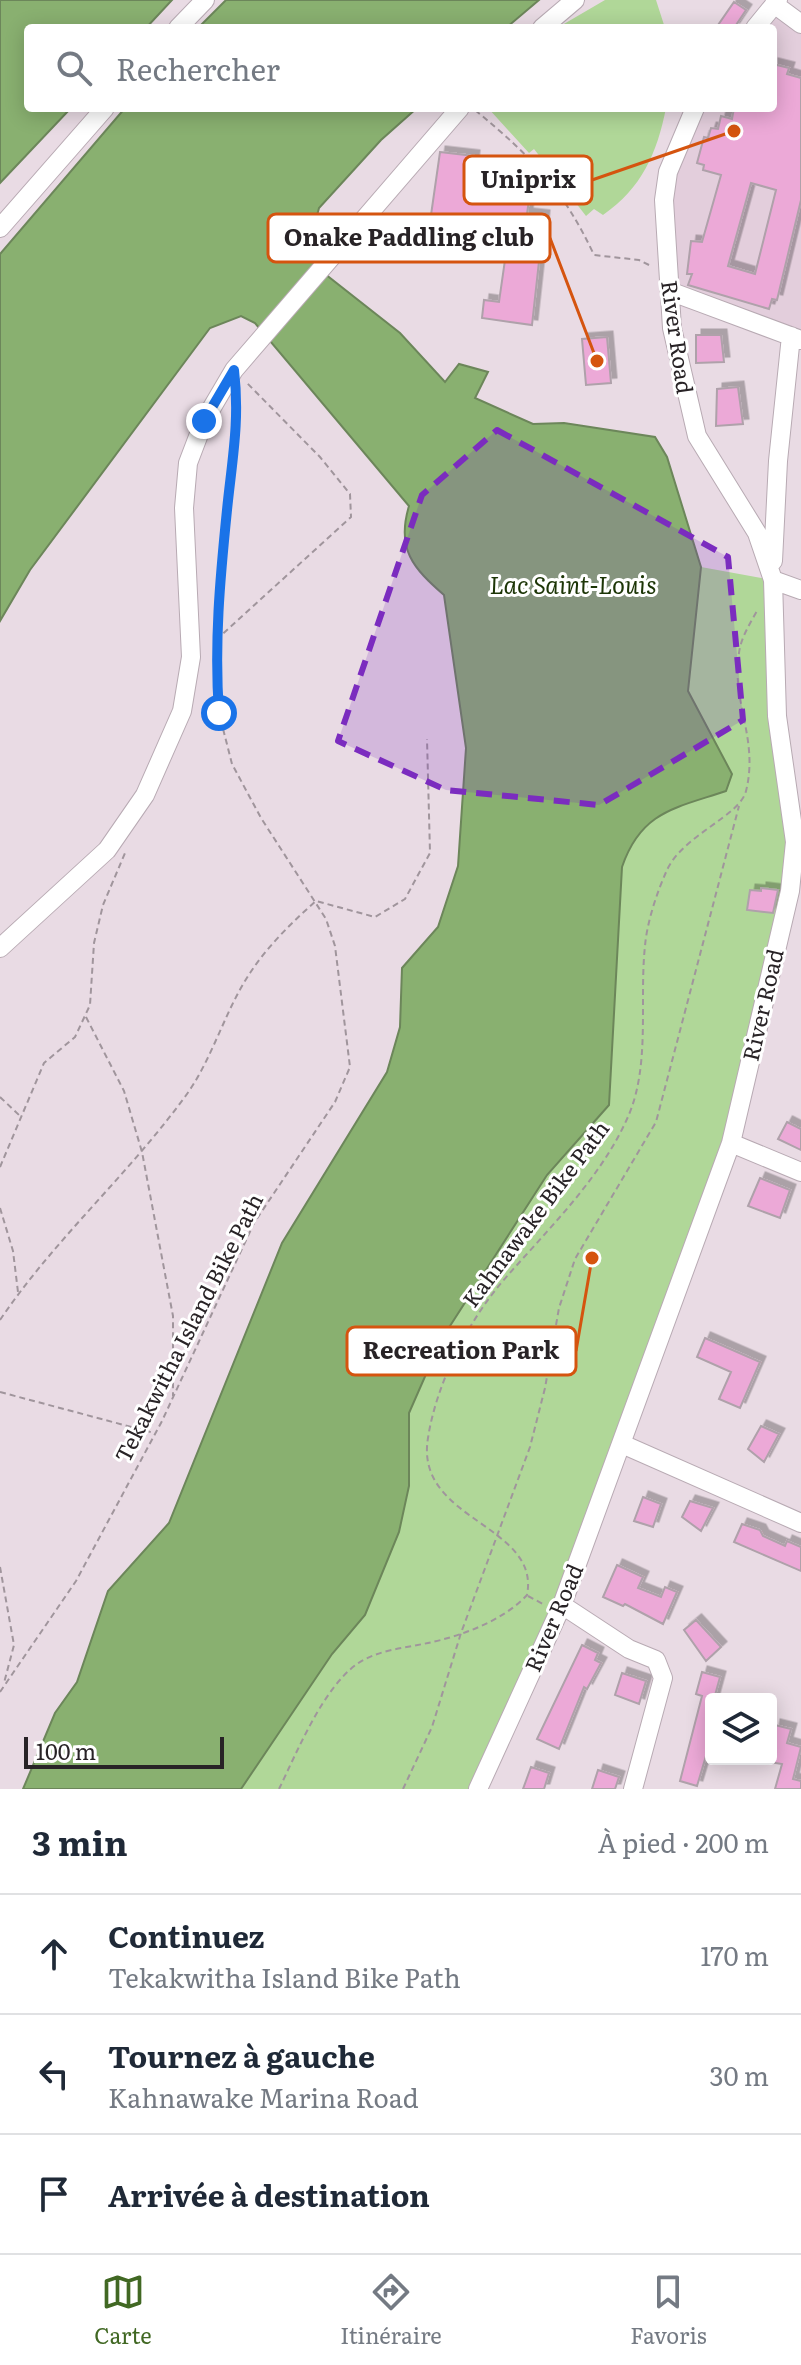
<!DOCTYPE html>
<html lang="fr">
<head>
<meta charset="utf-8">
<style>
	body { margin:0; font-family:Literata,serif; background:#f6f6f7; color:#1f2937 }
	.controls { position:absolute; right:24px; bottom:24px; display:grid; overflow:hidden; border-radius:8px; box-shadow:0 4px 20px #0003 }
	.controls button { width:72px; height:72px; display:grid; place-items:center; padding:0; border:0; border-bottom:2px solid #e0e1e3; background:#fff; color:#1f2937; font:40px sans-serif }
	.scale { position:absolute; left:24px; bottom:20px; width:200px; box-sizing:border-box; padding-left:8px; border:4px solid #282326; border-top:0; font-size:22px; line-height:28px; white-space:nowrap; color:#282326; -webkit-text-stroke:6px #fff; paint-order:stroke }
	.stop { position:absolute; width:24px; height:24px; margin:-18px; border:6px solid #1a73e8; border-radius:50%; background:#fff }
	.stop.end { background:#1a73e8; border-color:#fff; box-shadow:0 2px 8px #0008 }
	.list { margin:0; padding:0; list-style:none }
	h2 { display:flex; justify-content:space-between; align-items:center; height:104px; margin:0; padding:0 32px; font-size:34px }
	h2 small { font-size:26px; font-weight:400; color:#747a83 }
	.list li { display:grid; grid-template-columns:52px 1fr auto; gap:24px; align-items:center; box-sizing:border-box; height:120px; padding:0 32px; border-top:2px solid #e0e1e3 }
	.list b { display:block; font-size:30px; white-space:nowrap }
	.list p { margin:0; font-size:26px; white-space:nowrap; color:#747a83 }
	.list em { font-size:26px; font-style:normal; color:#747a83 }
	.icon { flex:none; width:44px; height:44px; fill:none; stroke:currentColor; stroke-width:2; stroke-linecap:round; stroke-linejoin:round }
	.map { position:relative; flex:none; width:801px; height:1789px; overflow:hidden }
	.search { position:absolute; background:#fff; box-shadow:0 4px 20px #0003; left:24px; right:24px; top:24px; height:88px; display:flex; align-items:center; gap:20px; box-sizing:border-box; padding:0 28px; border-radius:8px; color:#747a83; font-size:30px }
	.sheet { height:464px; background:#fff }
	nav { display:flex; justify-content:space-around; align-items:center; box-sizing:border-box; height:112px; border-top:2px solid #e0e1e3; background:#fff; font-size:22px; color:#747a83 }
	nav a { display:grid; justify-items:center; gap:4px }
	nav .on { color:#416823 }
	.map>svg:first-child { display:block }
	.built { fill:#e3cedc }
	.green { fill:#b0d798 }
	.water { fill:#89b070; stroke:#6c865a; stroke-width:2 }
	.building { fill:#eca9d7; stroke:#afa1aa; stroke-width:2; fill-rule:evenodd; filter:url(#shadow) }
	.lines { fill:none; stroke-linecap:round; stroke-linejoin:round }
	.minor-casing { stroke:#b8aab3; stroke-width:20 }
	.path { stroke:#a0959c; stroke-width:2; stroke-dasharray:6 4; stroke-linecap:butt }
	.minor { stroke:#fff; stroke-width:18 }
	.route { stroke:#1a73e8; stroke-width:10 }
	.marked { fill:#7b2cbf; fill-opacity:0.2; stroke:#7b2cbf; stroke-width:6; stroke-dasharray:16 10; stroke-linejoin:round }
	.labels { text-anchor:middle; stroke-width:6; stroke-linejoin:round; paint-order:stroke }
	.street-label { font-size:22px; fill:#282326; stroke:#fff }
	.water-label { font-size:24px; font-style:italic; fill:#1c3506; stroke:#fff }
	.leader { fill:none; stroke:#d5540f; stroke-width:3 }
	.callout-dot { fill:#d5540f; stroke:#fff; stroke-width:3 }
	.callout { fill:#fff; stroke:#d5540f; stroke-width:3 }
	.callout-label { font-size:24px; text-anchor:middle; font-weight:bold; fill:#282326 }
</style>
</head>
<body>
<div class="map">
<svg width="801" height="1789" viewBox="0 0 801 1789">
	<defs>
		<filter id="shadow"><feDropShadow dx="5.5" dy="-5.5" stdDeviation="0" flood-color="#0004"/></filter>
	</defs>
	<rect width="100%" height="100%" fill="#e9dbe4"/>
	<path class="built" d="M782,6L801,21V344L673,304V195L680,157L704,108H773V28H765Z"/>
	<path class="green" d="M605,0H656L665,28H557Z
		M488,108H666C657,153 642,188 603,215L594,209L586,216L534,149L529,153Z
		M701,567L773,580L795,842L731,1143L622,1444L478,1789H241L332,1654L365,1615L399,1532L409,1486V1413L441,1340L547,1175L609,1105L622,867C641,811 675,808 726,791L732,775L688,691Z"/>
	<path class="water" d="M0,0H172L146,28H28V108H71L0,183Z
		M226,0H539L506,28H198Z
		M125,108H417L381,140L319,208L307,253L320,270L400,333L445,382L459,364L488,372L475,398L533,424L564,423L655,437L667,457L701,567L688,691L732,774L726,791C676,808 641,811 622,867L609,1105L547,1175L441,1340L409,1413V1486L399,1532L365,1615L332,1654L241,1789H23L55,1713L77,1682L108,1591L169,1523L282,1243L387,1072L400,1027L402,968L438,927L458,866L466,748L444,595C413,568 396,549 409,506L255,323L241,316L210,328L30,570L0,621V254Z"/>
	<path class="building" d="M734,2L746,10L734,28H716Z
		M773,64L789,68L787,74L801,78V200L777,300L772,299L769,309L688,285L692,274H687L691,241L702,242L721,175L703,170L704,165L697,163L704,137L708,138L711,128L718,129L721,116L732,119L734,108H773ZM751,183L776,190L755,274L728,266Z
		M440,152L474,156L470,192L529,200L527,214L544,216L532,325L482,318L484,300L499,302L507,246L428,236Z
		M696,335H721L724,362L696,363Z
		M607,337L611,383L586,385L582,339Z
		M738,387L743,424L716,426L717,389Z
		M761,888L778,890L773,913L747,910L750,890L761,891Z
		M787,1122L801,1129V1150L778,1139Z
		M760,1178L790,1190L780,1218L748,1206Z
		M705,1338L760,1362L740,1408L719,1399L731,1372L697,1357Z
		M761,1426L779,1434L764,1462L748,1449Z
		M643,1497L661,1504L653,1527L634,1521Z
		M690,1501L713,1508L701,1531L682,1517Z
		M742,1524L760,1530L763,1536L785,1546L787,1541L801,1547V1571L734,1542Z
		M617,1565L643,1577L638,1588L661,1597L665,1587L677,1592L663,1624L625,1604L623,1606L603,1597Z
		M696,1620L721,1647L706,1661L684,1630Z
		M582,1645L598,1653L595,1660L601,1663L587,1689L584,1687L559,1749L537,1739Z
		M702,1672L720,1677L714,1699H711V1739L697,1786L680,1781L702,1696L696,1694Z
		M622,1673L646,1681L639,1704L615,1695Z
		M775,1725L791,1729L787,1743L801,1747L793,1779L801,1781V1789H775L782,1764L769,1762Z
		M531,1767L549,1773L544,1789H523Z
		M598,1770L619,1777L615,1789H592Z"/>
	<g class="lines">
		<defs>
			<path id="minor" d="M774,4L801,24
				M178,28L205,0
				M542,28L575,0
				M755,28L778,0
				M0,228L105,108
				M672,292L801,340
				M773,561L778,461L791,336
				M773,580L801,590
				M0,948L107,850L145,795L182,711L191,657L184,508L188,463L204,421L234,370L460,108
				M731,1143L801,1172
				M622,1444L801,1523
				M562,1605L629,1649L656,1660L663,1678L633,1789
				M478,1789L562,1605L731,1143L790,891L795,842L777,716L773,580L757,533L697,436L672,328L664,200L668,172L695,108"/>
		</defs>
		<use href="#minor" class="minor-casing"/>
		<path class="path" d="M475,110C532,157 563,189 594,255L639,260L651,266
			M216,640L351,517L350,494L320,457L246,382
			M86,1017L124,1091L142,1152L173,1316V1396
			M0,1097L19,1115
			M0,1167L44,1063L75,1037L90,1005L94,943L103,905L125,853
			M0,1208L13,1251L18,1292
			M0,1320C54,1240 127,1176 184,1098C212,1061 224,1012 250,973C267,947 292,922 316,901L375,917L405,899L430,853L427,739
			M0,1392L154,1433
			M0,1567L14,1645L4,1683
			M528,1596L543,1604
			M0,1692L76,1581L162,1421L254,1223L335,1102L350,1067L335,946L326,919L261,818L232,764L219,713L215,646L227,507L237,443V395
			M279,1789C297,1752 323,1688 357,1664C377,1650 404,1648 428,1643C461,1636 503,1621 527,1595C541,1524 414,1521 428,1438C436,1385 467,1323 502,1282C546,1231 599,1181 627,1119C651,1067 639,1001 645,946C647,922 657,892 667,870C683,835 740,816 746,791C759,739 731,701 739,653C741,637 750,624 758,609
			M403,1789L432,1727L461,1633L530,1447L545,1388L559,1308L575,1259L656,1122L739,806"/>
		<use href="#minor" class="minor"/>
	</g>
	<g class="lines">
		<path class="route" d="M204,421L234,370C240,421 232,460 227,510C220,579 214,644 219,713"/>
	</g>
	<path class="marked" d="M497,430L728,557L743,720L599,805L446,790L338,741L422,495Z"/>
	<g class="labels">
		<g class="street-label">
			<text transform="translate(677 337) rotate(82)" y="8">River Road</text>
			<text transform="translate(763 1005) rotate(-77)" y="8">River Road</text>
			<text transform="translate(536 1214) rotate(-53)" y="8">Kahnawake Bike Path</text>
			<text transform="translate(189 1328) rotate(-63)" y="8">Tekakwitha Island Bike Path</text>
			<text transform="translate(554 1618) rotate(-67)" y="8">River Road</text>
		</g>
		<g class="water-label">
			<text x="573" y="594">Lac Saint-Louis</text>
		</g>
	</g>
	<path class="leader" d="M734 131L592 180M597 361L550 238M592 1258L576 1351"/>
	<g class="callout-dot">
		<circle cx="734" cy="131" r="8"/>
		<circle cx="597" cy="361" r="8"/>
		<circle cx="592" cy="1258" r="8"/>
	</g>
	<g class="callout">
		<rect x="464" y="156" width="128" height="48" rx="8"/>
		<rect x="268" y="214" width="282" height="48" rx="8"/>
		<rect x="347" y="1327" width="229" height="48" rx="8"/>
	</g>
	<g class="callout-label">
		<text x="528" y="188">Uniprix</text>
		<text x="409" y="246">Onake Paddling club</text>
		<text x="461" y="1359">Recreation Park</text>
	</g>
</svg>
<div class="controls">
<button><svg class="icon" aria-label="layers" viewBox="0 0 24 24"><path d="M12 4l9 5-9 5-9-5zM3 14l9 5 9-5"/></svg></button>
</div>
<div class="scale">100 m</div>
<div class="stop" style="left:219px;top:713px"></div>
<div class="stop end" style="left:204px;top:421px"></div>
<div class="search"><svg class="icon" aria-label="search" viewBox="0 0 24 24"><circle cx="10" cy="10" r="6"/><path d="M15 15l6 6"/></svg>Rechercher</div>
</div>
<section class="sheet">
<h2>3 min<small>À pied · 200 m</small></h2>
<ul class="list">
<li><svg class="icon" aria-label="ahead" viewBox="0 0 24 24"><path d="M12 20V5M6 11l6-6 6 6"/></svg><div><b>Continuez</b><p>Tekakwitha Island Bike Path</p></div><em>170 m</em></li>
<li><svg class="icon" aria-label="left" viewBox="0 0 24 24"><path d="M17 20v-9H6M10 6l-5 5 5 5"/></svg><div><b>Tournez à gauche</b><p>Kahnawake Marina Road</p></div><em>30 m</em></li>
<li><svg class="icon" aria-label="arrive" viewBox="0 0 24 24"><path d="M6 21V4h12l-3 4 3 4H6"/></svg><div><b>Arrivée à destination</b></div></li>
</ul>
</section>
<nav>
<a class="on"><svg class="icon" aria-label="map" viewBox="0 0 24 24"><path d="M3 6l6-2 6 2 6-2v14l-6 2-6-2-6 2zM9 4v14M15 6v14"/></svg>Carte</a>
<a><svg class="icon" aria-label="directions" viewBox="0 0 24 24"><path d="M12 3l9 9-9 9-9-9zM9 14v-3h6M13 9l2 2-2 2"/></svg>Itinéraire</a>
<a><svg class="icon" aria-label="saved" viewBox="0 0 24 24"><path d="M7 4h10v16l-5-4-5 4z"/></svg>Favoris</a>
</nav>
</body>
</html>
